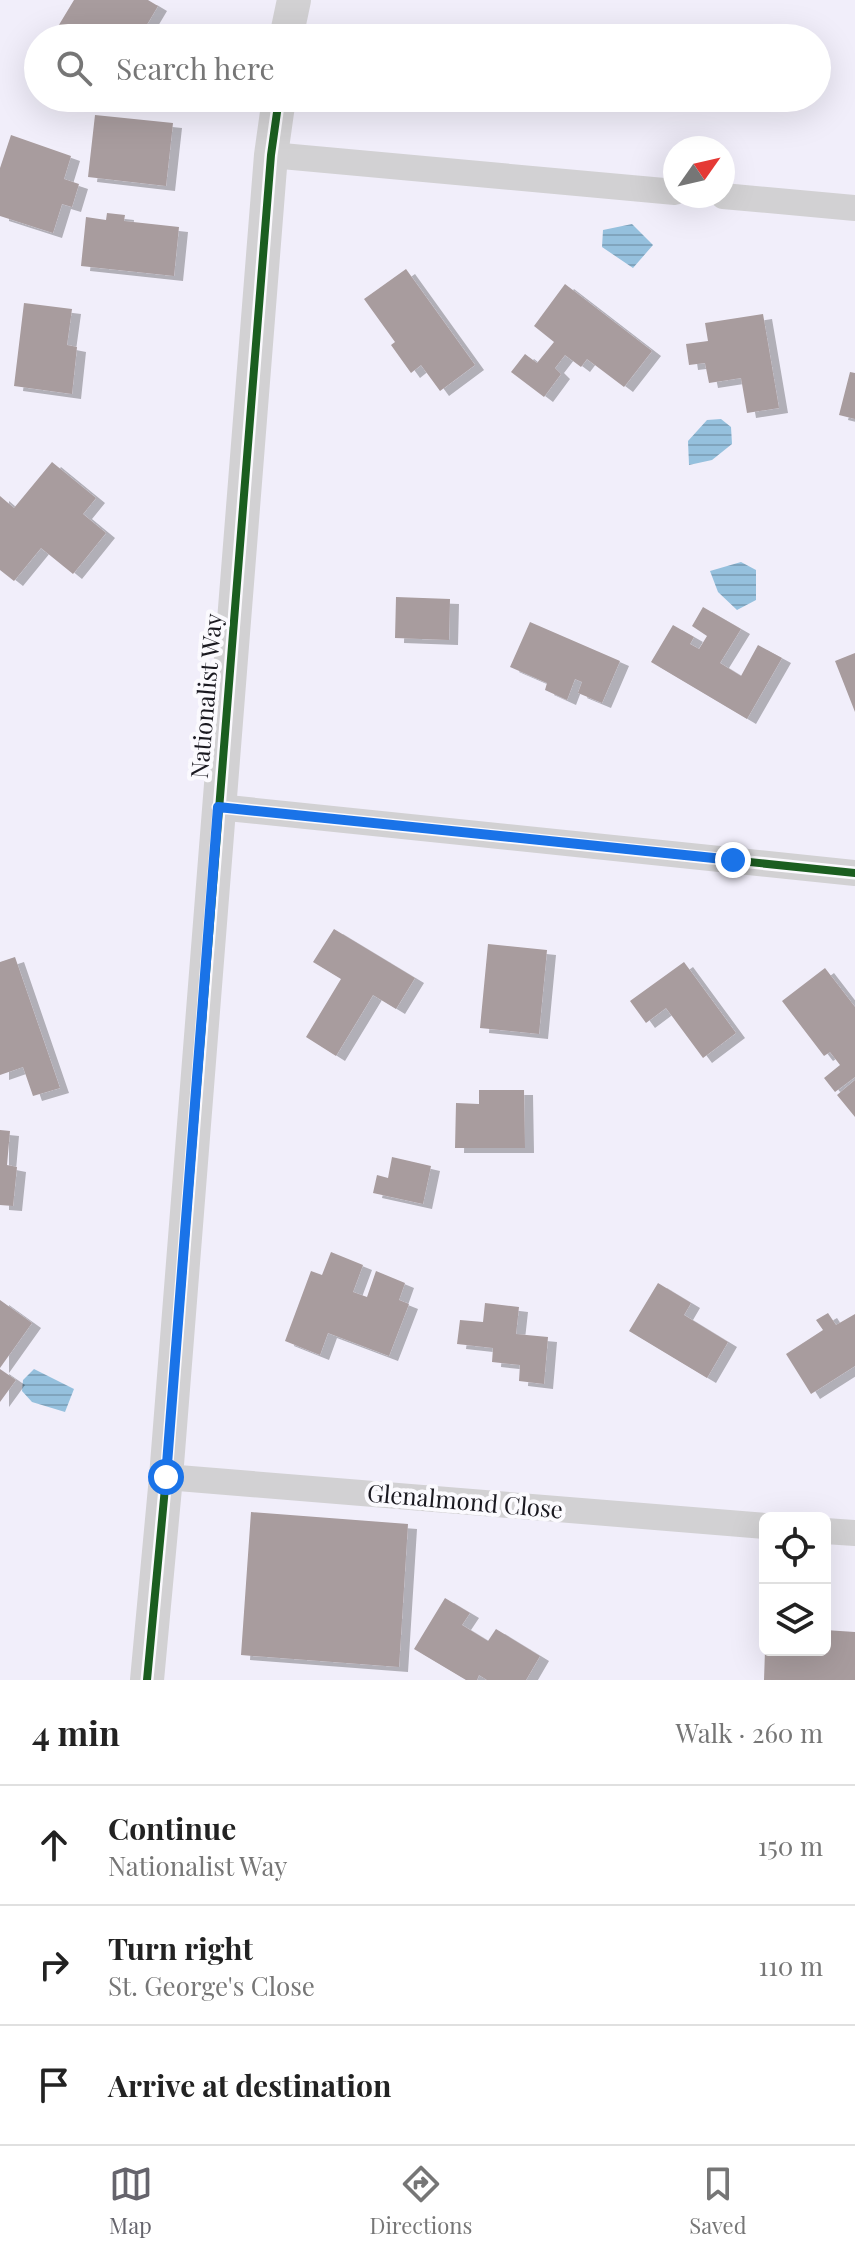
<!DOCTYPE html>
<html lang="en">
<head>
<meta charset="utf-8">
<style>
	body { margin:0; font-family:"Playfair Display",serif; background:#f2f2f2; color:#222 }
	.controls { position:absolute; right:24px; bottom:24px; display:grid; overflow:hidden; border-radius:12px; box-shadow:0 8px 32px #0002 }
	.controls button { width:72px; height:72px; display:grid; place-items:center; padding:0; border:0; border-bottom:2px solid #e0e0e0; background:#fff; color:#222; font:40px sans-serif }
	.compass { position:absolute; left:663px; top:136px; width:72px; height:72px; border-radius:50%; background:#fff; box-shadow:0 8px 32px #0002; rotate:56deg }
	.stop { position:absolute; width:24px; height:24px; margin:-18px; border:6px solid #1a73e8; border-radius:50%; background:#fff }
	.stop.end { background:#1a73e8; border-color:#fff; box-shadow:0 2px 8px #0008 }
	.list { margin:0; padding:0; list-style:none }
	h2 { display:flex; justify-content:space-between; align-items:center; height:104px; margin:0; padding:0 32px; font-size:34px }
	h2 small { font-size:26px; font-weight:400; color:#767676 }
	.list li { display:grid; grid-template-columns:52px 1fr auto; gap:24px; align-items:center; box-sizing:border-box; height:120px; padding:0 32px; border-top:2px solid #e0e0e0 }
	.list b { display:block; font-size:30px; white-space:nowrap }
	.list p { margin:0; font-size:26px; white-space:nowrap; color:#767676 }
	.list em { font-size:26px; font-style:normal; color:#767676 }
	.icon { flex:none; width:44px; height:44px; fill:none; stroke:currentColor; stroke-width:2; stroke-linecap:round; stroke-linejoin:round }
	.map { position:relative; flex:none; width:855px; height:1680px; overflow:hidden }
	.search { position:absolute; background:#fff; box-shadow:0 8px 32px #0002; left:24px; right:24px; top:24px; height:88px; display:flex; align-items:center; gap:20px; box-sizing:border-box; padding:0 28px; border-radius:44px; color:#767676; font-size:30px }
	.sheet { height:464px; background:#fff }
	nav { display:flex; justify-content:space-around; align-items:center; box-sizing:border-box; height:112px; border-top:2px solid #e0e0e0; background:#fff; font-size:22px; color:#767676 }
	nav a { display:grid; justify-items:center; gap:4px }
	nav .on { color:#65646c }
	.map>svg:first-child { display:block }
	.water { fill:url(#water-rules) }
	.building { fill:#a89c9e; filter:url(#shadow) }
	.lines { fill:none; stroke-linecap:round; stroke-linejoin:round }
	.minor { stroke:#d2d1d3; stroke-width:26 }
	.tertiary { stroke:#d2d1d3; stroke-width:34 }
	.cycleway-casing { stroke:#fbfafe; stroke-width:13 }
	.cycleway { stroke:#1b5e20; stroke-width:8 }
	.route { stroke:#1a73e8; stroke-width:10 }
	.labels { text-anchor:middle; stroke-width:8; stroke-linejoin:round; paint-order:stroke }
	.street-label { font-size:24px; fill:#1a1920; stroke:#fbfafe }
</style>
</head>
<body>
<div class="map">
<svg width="855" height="1680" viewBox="0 0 855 1680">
	<defs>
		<pattern id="water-rules" width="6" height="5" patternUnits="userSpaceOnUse" patternTransform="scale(2)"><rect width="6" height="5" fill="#95c0dd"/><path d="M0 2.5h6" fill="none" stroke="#80a4bd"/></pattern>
		<filter id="shadow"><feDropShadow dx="9" dy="5" stdDeviation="0" flood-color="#0004"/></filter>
	</defs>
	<rect width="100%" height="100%" fill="#f1eefa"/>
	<path class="water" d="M632,224L653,245L633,268L602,247L603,230Z
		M721,419L731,427L732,444L712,460L689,465L688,441L707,420Z
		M741,562L756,570V600L737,610L718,592L710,571Z
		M34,1369L74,1389L65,1412L32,1402L22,1391L23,1380Z"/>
	<path class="building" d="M74,0H148L158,6L139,38H51Z
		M95,115L173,123L166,186L88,177Z
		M11,135L71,156L64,179L79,184L72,207L62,204L53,233L0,216V168Z
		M107,213L125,215L124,221L179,227L174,276L81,266L86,217L106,220Z
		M406,269L475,365L440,391L421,365L411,373L391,345L395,342L364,299Z
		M565,284L652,351L624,387L587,359L581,367L565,355L555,368L561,374L544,397L511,372L525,354L537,363L554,342L534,326Z
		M24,303L72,309L67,345L77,347L72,394L14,386Z
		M763,314L779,408L747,413L741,378L709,383L705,363L689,365L686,344L708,341L705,323Z
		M850,372L855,373V419L839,415Z
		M52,462L96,498L83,514L106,533L73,574L41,548L14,581L0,570V496L14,508Z
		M396,597L450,599L449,640L395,638Z
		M703,607L741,629L720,663L741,676L758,645L782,658L747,719L651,662L673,625L694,637L690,644L699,649L707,636L692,626Z
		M530,622L620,661L602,703L578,693L582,682L575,679L567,700L545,690L547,683L510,667Z
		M855,653V712L835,661Z
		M334,929L415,978L396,1009L373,995L336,1056L306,1037L341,979L313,962Z
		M488,944L547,950L539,1034L480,1028Z
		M15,957L60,1088L33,1096L23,1067L0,1075V962Z
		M684,962L736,1033L703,1058L666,1008L646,1023L630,1001Z
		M825,968L855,1007V1077L835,1092L824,1078L840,1065L830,1052L824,1056L782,1001Z
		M855,1080V1117L837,1095Z
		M479,1090H524L525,1148H455L456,1103L479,1104Z
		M0,1130L10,1131L7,1165L17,1167L13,1206L0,1205Z
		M392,1157L431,1166L423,1204L373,1193L377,1175L388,1178Z
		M331,1252L363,1265L353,1292L367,1297L376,1271L405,1283L399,1300L409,1304L389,1356L328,1333L320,1355L285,1341L311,1271L322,1275Z
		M658,1283L691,1303L684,1315L728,1342L707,1378L629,1331Z
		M0,1300L32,1323L0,1368Z
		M485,1303L519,1307L516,1334L548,1337L544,1384L519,1381L520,1365L492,1362L493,1348L457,1344L460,1320L483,1322Z
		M828,1313L836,1325L855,1314V1366L811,1394L786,1354L823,1330L816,1320Z
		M0,1369L16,1380L0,1402Z
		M251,1512L408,1524L399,1667L241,1655Z
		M445,1598L470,1613L462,1625L488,1641L496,1629L540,1656L526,1680H487L479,1675L477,1680H466L414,1649Z
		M825,1630L855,1632V1680H764L765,1650H825Z"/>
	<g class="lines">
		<path class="minor" d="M271,155L675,192
			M723,196L855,208
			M218,807L855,873
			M166,1477L765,1526
			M825,1531L855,1533"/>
		<path class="tertiary" d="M286,38L294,0
			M147,1680L166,1477L271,155L279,98"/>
		<defs>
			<path id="cycleway" d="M218,807L855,873
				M147,1680L166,1477L271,155L279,98"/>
		</defs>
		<use href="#cycleway" class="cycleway-casing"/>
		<use href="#cycleway" class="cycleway"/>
	</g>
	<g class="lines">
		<path class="route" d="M166,1477L218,807L733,860"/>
	</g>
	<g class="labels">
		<g class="street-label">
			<text transform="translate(207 696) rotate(-85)" y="8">Nationalist Way</text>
			<text transform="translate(465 1502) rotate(5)" y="8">Glenalmond Close</text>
		</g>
	</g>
</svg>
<div class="controls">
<button><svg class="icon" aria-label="locate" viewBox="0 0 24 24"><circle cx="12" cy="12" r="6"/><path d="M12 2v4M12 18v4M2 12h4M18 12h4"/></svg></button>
<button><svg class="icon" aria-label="layers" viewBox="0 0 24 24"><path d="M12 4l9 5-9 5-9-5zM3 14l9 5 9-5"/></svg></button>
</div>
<svg class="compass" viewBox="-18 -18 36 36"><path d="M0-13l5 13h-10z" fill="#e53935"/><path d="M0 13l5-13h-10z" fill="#767676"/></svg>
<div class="stop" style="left:166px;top:1477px"></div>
<div class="stop end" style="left:733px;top:860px"></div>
<div class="search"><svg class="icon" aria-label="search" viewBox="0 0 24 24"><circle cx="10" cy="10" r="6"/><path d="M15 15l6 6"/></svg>Search here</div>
</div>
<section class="sheet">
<h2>4 min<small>Walk · 260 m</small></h2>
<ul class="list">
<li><svg class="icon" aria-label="ahead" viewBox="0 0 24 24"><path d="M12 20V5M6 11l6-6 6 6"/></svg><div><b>Continue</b><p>Nationalist Way</p></div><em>150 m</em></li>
<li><svg class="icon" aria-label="right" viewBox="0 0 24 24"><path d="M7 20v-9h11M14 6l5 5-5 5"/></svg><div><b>Turn right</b><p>St. George's Close</p></div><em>110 m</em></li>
<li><svg class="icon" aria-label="arrive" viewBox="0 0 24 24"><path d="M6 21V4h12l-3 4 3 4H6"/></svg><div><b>Arrive at destination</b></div></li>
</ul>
</section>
<nav>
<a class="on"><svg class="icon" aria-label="map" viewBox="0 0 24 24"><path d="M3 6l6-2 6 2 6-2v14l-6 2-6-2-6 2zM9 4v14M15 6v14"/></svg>Map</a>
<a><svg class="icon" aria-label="directions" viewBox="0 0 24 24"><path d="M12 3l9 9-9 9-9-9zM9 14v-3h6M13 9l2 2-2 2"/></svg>Directions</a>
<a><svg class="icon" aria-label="saved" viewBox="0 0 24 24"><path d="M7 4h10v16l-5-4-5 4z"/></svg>Saved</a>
</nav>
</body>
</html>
